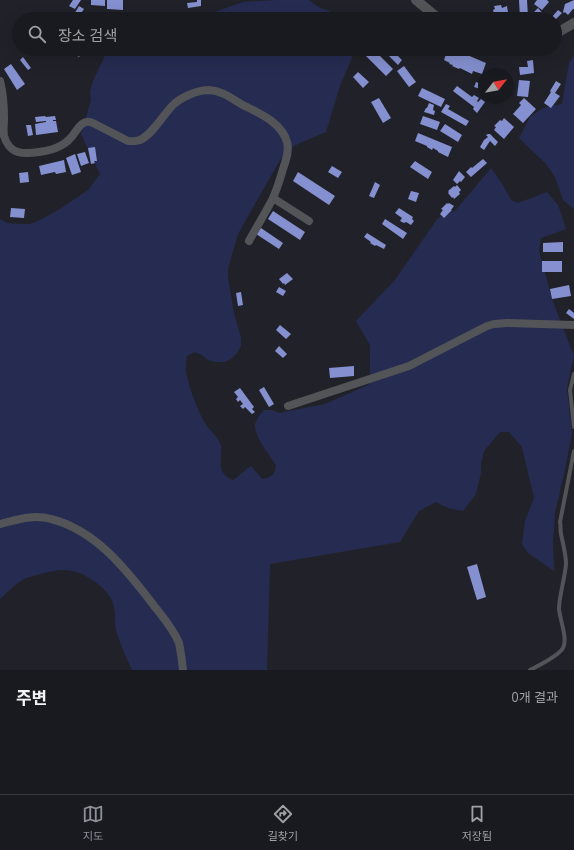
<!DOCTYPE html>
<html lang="ko">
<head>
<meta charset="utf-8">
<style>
	body { margin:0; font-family:"PT Sans","Noto Sans KR",sans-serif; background:#26272c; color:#f1f3f6 }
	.compass { position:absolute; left:478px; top:68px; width:36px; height:36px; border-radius:50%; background:#191a1f; box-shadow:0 4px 16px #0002; rotate:59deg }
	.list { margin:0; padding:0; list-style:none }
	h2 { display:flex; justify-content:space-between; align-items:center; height:52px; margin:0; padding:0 16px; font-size:17px }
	h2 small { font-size:13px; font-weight:400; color:#9fa1a4 }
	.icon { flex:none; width:22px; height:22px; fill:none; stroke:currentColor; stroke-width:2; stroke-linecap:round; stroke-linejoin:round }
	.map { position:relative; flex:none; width:574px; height:670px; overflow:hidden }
	.search { position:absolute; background:#191a1f; box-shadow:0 4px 16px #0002; left:12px; right:12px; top:12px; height:44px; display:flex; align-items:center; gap:10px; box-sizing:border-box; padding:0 14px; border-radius:22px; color:#9fa1a4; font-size:15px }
	.sheet { height:124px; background:#191a1f }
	nav { display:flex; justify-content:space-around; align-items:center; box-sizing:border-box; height:56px; border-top:1px solid #37383d; background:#191a1f; font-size:11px; color:#9fa1a4 }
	nav a { display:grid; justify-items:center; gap:2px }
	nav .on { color:#8c9099 }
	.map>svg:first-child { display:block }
	.green { fill:#262c51 }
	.building { fill:#8490cf }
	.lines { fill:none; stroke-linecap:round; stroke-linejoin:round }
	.service { stroke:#535457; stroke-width:4 }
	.minor { stroke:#535457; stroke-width:8 }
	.tertiary { stroke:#535457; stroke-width:10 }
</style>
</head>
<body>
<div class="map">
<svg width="574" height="670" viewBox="0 0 574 670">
	<rect width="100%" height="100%" fill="#212229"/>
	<path class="green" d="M277,0H309L318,7L329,11L343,19H129L134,15L145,12H215L243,2Z
		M108,49H354L353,55L340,86L326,132L300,143L289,149L280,160L238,234L228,269V278L234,313L241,338V346L237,353L231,359L224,362H216L208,360L202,355L195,352L187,356C186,361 186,366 186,371C188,385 199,415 207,426C211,432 219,438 221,446C222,448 221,450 221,452C221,467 218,473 233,480C240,476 244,470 251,466L262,479C272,477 275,475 276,465C270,455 253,435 255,424C257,419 260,414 264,410H272L279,413L325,404L370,384V345L356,321L395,280L438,218L455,211L491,168L503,185L511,200L518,203L547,192L558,205L566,229L541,238L539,251L552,299L574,356L570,373L567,389L572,433L565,470L555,513L553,544L554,571L528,553L522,544L525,521L534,498L522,447L509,432H500L484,451L481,464V473L476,494L463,511L448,508L436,502L419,511L400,542L270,564L267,670H132C126,657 120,644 116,630C114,619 117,608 110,597C101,583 80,569 62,570C56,570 50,572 44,573C38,575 32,576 26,578C16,583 8,592 0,599V219L7,223L18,224H30L40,220L60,209L88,190L100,174L81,134L91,100L90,92L93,81Z
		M574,56V209L563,200L555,177L546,164L519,138L530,117L543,108L562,104L569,63Z"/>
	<path class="building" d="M73,0H81L75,9L69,6Z
		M91,0H105V6L91,5Z
		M107,0H123V10L107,9Z
		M197,0H201V6L188,8L187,3L197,2Z
		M519,0H527L528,17L520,18Z
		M537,0H547L549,2L542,10L534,4Z
		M574,0V9H573L568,15L565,12L564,13L563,12L565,4Z
		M501,5L502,8L507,6L509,19H501V17L495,18L493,10L495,9L494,6Z
		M79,6L84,9L77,19L73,16Z
		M538,8L546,17L543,19H530L529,17Z
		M558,10L562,13L555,20V19L552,17Z
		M76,49H85L79,57L73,53Z
		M373,49L393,69L386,76L366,56Z
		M389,49H391L402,60L398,65L386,53Z
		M448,49L453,50V49L486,63L482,74L473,71L472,74L460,68L459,69L452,66L453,65L449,64L450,63L444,60Z
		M23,57L31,68L28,70L20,60Z
		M533,60L534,73L520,75L519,67H528L527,61Z
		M11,64L25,84L17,90L4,69Z
		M404,66L416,82L409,87L397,71Z
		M358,72L369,82L363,88L353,77Z
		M519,80L530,81L528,97L517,96Z
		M556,81L561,84L555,93L560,96L551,108L544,103L551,92L550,91Z
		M476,82L484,85V90L474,87Z
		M457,86L472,97L474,95L479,98L477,101L478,102L481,99L485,102L477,113L473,109L474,107L453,91Z
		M422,88L445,99L441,107L418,96Z
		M379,98L391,118L383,123L371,102Z
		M524,98L536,109L523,123L513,114L521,105L519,103Z
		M429,103L434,105L433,110L435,111L434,115L424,112L426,108H427Z
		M446,104L450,106L448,109L469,121L466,126L441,112Z
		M45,116L46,117L55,116L56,120H53V121H56L58,132L36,135L35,124L46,122V121L36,122L35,117Z
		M423,116L440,122L437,130L420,124Z
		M504,118L514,127L504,139L494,130L496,127L494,126L500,120L502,121Z
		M445,124L462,135L458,142L440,131Z
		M26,125H31L33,135L28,136Z
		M418,133L452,147L448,157L438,152V151L433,148L432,150L427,147V146L415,141Z
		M488,134H490L498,142L495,146L490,141L484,150L480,147L484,140L488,137L486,135Z
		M95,147L97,161H94L95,163L91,164L88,148Z
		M85,152L89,163L81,166L77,154Z
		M75,154L81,172L72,175L66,158Z
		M483,159L487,163L471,177L466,172L471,167L472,168Z
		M64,160L66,172L56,174L55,172L41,175L39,166Z
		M415,161L432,172L428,179L410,167Z
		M332,166L342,172L338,178L328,172Z
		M459,171L465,177L461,182L460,181L457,184L453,180Z
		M28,172L29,182L20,183L19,173Z
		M298,172L335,196L329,205L293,181Z
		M375,182L380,185L374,198L369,196Z
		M457,185L461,190L459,192L460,194L454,199L453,197L452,198L448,193L449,192L448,191L454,186L455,187Z
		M411,191L419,193L416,202L408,199Z
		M447,203L448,204L449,203L454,206L451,210H452L444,218L440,214L443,210L441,209Z
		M11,208L25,209L24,218L10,217Z
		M399,208L413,217L412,219L414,221L411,225L406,222L404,223L400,221L402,218L395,213Z
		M273,211L305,232L300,240L268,219Z
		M385,219L407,233L403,239L382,224Z
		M261,228L283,243L279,249L256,234Z
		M367,233L386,245L384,249L376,245L375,246L370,243L371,242L364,237Z
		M563,242V252H543V243Z
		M542,261H562V272H542Z
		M287,273L293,279L285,285L284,283L283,284L279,279Z
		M569,285L571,296L552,299L550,289Z
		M279,287L286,291L283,296L276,292Z
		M241,292L243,305L238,306L236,293Z
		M569,309L574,313V319L566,313Z
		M280,325L291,334L286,339L276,330Z
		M279,346L287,354L283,358L275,351Z
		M354,366V376L330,378L329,368Z
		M264,387L274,404L269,407L259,390Z
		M240,388L254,407L252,409L255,412L252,414L245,407L243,409L240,406L243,404L240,400L238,402L236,399L238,397L234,392Z
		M477,564L486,597L477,600L467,567Z"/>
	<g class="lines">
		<path class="service" d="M574,374L570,390L574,427
			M530,670C538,666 559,655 563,648C568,639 560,620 559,609C559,596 565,578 566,564C566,554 563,544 561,534C560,530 561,526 560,522L574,451"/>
		<path class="minor" d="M0,81C3,93 4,105 4,118C4,124 3,130 4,136C6,143 11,150 18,152C28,155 51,151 60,146C67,143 72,137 76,131C78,129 79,126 82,124C86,121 89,121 93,123L128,141C132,141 135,142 140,140C152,135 163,115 173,105C181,97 198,90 209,90C225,91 234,101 247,107C263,115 282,124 287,142C289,149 287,157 285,163C281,175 278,187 273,198C266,212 257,226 249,241
			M273,198L309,221
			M288,406L409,366L487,326L494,324L507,323L574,325
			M0,524C17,520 33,514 51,519C95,530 125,568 152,603C161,615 173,628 179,643C181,652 182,661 183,670"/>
		<path class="tertiary" d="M416,0L439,19
			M555,34L574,23"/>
	</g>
</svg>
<svg class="compass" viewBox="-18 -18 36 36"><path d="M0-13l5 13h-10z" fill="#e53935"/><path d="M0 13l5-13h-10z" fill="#9fa1a4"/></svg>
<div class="search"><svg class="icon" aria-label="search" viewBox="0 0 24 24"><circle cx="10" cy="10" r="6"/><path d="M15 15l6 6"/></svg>장소 검색</div>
</div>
<section class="sheet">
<h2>주변<small>0개 결과</small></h2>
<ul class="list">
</ul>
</section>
<nav>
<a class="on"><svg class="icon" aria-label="map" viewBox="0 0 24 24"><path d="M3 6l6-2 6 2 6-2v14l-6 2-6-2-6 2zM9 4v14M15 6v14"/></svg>지도</a>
<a><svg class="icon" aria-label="directions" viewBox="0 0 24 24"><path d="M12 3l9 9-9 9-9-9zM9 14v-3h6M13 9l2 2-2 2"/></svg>길찾기</a>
<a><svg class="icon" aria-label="saved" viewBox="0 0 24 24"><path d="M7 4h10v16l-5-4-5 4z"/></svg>저장됨</a>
</nav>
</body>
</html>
